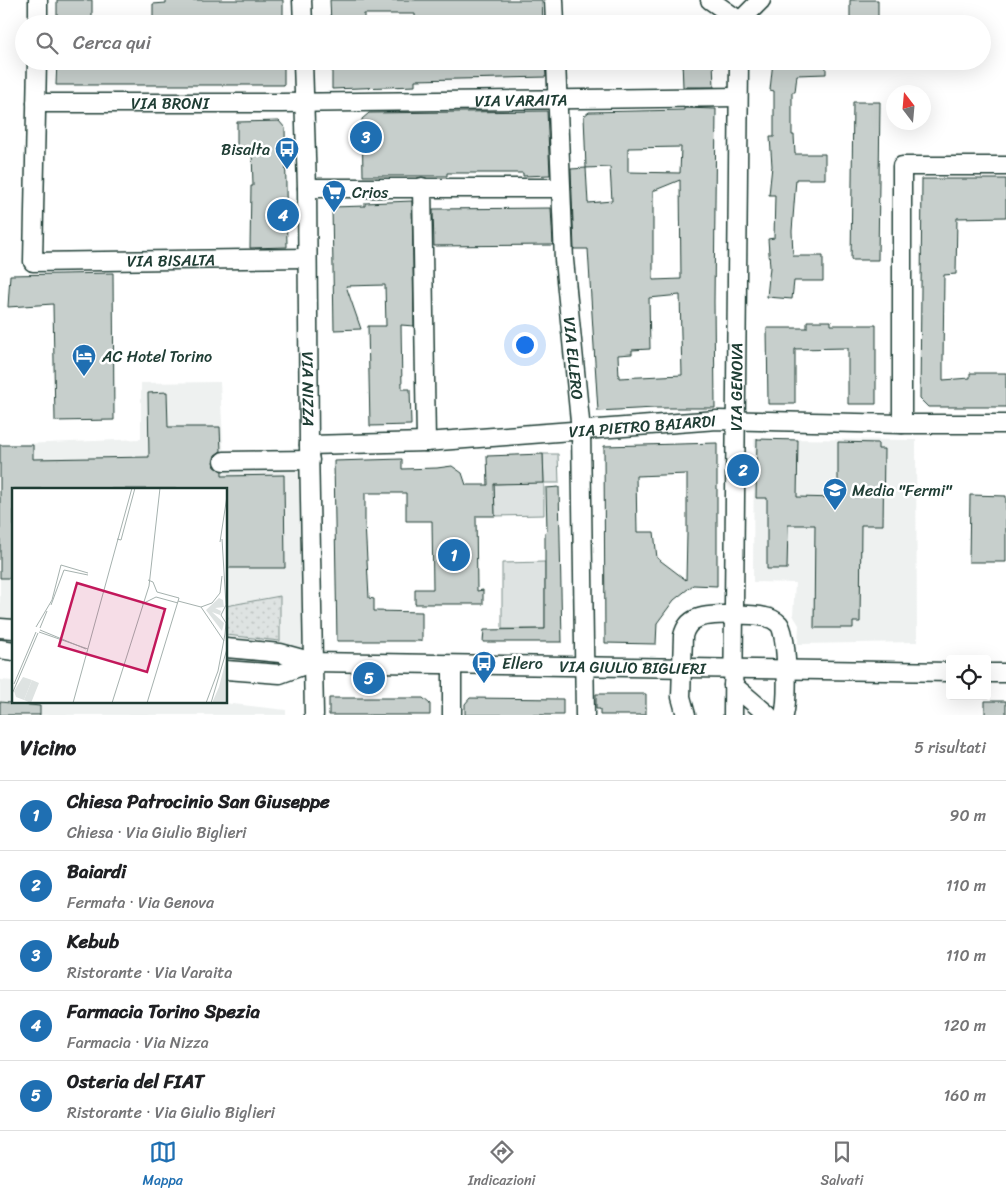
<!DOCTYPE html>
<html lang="it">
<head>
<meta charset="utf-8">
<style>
	body { margin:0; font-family:Sriracha,sans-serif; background:#f6f6f6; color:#202124 }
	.controls { position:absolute; right:15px; bottom:15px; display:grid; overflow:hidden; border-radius:5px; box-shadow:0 5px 20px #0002 }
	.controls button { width:45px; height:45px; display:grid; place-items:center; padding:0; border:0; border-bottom:1px solid #e0e0e0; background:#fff; color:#202124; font:25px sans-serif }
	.compass { position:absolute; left:886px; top:85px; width:45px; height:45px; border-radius:50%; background:#fff; box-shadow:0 5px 20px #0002; rotate:344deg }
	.you { position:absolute; left:524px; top:344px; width:18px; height:18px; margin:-12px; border:4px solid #fff; border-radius:50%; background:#1a73e8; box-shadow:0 0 0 8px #1a73e833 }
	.badge { display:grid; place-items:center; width:32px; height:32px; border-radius:50%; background:#1f6fb2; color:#fff; font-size:16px; font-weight:700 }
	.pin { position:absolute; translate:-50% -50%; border:2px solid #fff; box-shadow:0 1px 5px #0006 }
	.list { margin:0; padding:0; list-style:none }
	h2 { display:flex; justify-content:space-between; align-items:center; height:65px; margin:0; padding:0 20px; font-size:21px }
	h2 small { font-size:16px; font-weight:400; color:#757577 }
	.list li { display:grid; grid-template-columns:32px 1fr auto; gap:15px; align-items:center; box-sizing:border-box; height:70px; padding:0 20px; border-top:1px solid #e0e0e0 }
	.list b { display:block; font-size:19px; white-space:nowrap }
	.list p { margin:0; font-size:16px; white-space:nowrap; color:#757577 }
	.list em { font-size:16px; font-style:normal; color:#757577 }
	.icon { flex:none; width:28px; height:28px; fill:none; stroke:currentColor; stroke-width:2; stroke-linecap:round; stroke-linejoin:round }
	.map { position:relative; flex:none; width:1006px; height:715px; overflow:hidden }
	.search { position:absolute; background:#fff; box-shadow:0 5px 20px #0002; left:15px; right:15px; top:15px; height:55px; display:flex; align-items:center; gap:12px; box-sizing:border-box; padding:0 18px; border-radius:28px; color:#757577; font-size:19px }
	.sheet { height:415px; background:#fff }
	nav { display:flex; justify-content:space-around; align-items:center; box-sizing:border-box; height:70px; border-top:1px solid #e0e0e0; background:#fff; font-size:14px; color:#757577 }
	nav a { display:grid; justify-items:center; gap:2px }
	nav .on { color:#1f6fb2 }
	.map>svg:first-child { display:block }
	.built { fill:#eef1f0 }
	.grass { fill:#dee3e2; stroke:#7e908b }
	.park { fill:url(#park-dots); stroke:#7e908b }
	.building { fill:#c7cfcc; stroke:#1f3d34; fill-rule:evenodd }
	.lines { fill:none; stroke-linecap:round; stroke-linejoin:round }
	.minor-casing { stroke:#1f3d34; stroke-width:21 }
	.minor { stroke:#fff; stroke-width:18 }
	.labels { text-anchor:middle; stroke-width:5; stroke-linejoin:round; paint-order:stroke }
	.street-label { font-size:16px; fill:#1f3d34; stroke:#fff }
	.poi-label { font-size:16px; fill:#1f3d34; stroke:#fff; text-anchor:start }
	.inset-road { fill:none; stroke:#a5b1ae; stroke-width:1 }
	.view { fill:#c2185b; fill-opacity:0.15; stroke:#c2185b; stroke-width:2.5 }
	.inset-edge { fill:none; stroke:#1f3d34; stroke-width:2.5 }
</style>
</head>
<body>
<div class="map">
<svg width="1006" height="715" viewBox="0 0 1006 715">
	<defs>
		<pattern id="park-dots" width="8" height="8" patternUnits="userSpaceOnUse" patternTransform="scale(1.25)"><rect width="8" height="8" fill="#dee3e2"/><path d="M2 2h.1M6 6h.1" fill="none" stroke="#bec4c2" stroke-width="1.8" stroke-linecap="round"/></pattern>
	</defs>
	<rect width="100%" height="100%" fill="#fff"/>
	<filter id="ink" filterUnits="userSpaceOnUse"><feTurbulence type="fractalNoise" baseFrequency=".02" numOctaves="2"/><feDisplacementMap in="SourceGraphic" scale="10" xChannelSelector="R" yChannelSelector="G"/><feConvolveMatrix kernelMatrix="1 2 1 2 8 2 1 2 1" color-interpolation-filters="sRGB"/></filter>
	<g filter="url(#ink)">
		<path class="built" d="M220,382L224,461L310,460L309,652L226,644V489H14V626L0,625V445L141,439V383Z
			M754,439L916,440L917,642L798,644L799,625L793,615L795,583L753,582Z
			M0,680L14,681V701H206L286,710V715H0Z"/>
		<path class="grass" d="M543,454H558L559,483H544V515L495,516L494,484L544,482Z
			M545,562V629H502V563Z"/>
		<path class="park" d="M280,596V641L226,635V606Z"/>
		<path class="building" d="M57,0H92V24H57Z
			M166,0H283V24H153V4L166,3Z
			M330,0H542L543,24H445V22L415,21V14H364V24H331Z
			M850,0H878V24H850Z
			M57,61H284V85H56Z
			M332,61H545L546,77L415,80V86L332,89Z
			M682,61H713L714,87H683Z
			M773,61H826V74L797,75L795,92H792V135H794L795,154H825V179H796L792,231L793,256H823V281H794L792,299L767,297L770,267L768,239L774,238L775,195H769L772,166L770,137H774V91L770,90Z
			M853,102H880L878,260H851Z
			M684,108L716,109L714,302L715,408H655L598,411L588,249H574L571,169L586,168L584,116L589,112L684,110ZM681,147L680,173L628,172V148ZM610,167L612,201L588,203L586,168ZM680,180L681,279L653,280V191ZM680,295L682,375L619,378L618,355L632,354V350L650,349L649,298Z
			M547,111L550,175L523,176V173H447V176H363L362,119L369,113Z
			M279,121L285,128L287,247L250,248L251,186H253L252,151L237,152V122Z
			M922,179H1006V217L957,218L956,274L944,275L943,362V380L970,378V373H1006V407H928L920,399Z
			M412,201L414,326L401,325L402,389H410L411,425L370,426L368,326H386L385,285L346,286L361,329L334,330L332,207L365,206V203Z
			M551,208L553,245L434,246L433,209Z
			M113,273L114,420L55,421L53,304L8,307L10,275Z
			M807,321H831V325H876V404H848V348L795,349V404H768L767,328H807Z
			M167,392L168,427H220L221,451L215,455L213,462L215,467L222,471V476L284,475L285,568H226V489H14V578H0V445H33V459L149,457L148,393Z
			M757,439L798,440L797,497L838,498V442L878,443V449H884L883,525H861L860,622H853V628H814L815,525H788L787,569H767V498H756Z
			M717,443V586L693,585L674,600L657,623L656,644L605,643L604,446ZM687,474V534L686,580L657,558L654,532H637L636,476Z
			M543,454L544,483L494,484L495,516H476L477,591L483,590V604H415V589H433L432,521H406V493H365V523L369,598L374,599V611L422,612V641H337L334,461L402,459V469L437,468L452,466L462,473L466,485H488L487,456Z
			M559,487L562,642H483L484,630L545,629V532L547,531L546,488Z
			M970,495L1006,496V562H969Z
			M596,694H646V715H600V709H596Z
			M329,698H423L430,704V715H329Z
			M470,698L563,699V715H465V704Z
			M985,701H1006V715H985Z
			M0,702L40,706V715H0Z"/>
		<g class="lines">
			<defs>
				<g id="minor">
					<path d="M302,0L303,24"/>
					<path d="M554,0L555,24"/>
					<path d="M710,0L740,21"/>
					<path d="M740,21L761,0"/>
					<path d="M38,24V0"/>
					<path id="s1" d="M37,61L33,262L307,258"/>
					<path id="s2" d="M303,61L307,188L309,445L314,715"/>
					<path id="s3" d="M556,61L564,260L581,431L585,715"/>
					<path id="s4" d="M36,103H282L738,97"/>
					<path d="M422,187L426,442"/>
					<path d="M307,188H560"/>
					<path d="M902,424V166H1006"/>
					<path id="s5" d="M309,445L426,442L717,420L902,424H1006"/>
					<path d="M224,461L310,460"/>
					<path d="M0,628L14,629"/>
					<path id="s6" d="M226,648L280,653L313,662L950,672"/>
					<path d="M0,649L14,651"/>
					<path d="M226,670L280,674L313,662"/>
					<path d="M987,673H1006"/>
					<path d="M733,685L768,715"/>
					<path d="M452,715V665"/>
					<path d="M686,715L681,697L683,636C685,628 689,622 696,619C707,613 753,614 765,617C771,618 775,620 779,624C788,635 788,700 784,715"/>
					<path id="s7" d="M733,715L739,61"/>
				</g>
			</defs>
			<use href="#minor" class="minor-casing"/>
			<use href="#minor" class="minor"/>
		</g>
	</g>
	<defs>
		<symbol id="bus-pin" viewBox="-11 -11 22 30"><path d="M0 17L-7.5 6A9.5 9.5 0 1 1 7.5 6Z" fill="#1f6fb2" stroke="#fff"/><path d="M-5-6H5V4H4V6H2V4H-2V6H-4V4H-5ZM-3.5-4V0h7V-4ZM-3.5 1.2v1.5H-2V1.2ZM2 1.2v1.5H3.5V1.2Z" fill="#fff"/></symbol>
		<symbol id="supermarket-pin" viewBox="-11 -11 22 30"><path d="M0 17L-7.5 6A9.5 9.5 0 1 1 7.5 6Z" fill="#1f6fb2" stroke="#fff"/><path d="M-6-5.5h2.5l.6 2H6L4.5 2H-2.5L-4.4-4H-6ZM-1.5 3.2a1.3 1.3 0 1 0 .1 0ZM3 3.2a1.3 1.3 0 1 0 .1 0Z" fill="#fff"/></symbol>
		<symbol id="hotel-pin" viewBox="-11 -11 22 30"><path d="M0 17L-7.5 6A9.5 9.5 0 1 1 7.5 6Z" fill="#1f6fb2" stroke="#fff"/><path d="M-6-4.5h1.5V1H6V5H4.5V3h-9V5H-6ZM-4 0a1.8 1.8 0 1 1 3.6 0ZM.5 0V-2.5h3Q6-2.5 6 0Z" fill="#fff"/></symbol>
		<symbol id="school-pin" viewBox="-11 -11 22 30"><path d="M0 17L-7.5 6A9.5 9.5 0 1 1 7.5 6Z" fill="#1f6fb2" stroke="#fff"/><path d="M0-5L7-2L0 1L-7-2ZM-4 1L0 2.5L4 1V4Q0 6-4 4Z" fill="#fff"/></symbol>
	</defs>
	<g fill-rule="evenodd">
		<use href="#bus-pin" x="273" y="135" width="28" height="38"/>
		<use href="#supermarket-pin" x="320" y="178" width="28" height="38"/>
		<use href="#hotel-pin" x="70" y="342" width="28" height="38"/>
		<use href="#school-pin" x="821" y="476" width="28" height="38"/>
		<use href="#bus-pin" x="470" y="649" width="28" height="38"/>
	</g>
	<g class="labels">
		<g class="street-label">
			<text dy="6" stroke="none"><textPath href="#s4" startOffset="485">VIA VARAITA</textPath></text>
			<text dy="6" stroke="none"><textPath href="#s4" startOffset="134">VIA BRONI</textPath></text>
			<text dy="6" stroke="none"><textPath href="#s1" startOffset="339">VIA BISALTA</textPath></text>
			<text dy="6" stroke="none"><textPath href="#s3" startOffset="298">VIA ELLERO</textPath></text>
			<text dy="6" stroke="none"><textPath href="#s2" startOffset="328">VIA NIZZA</textPath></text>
			<text dy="6" stroke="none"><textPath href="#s7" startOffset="328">VIA GENOVA</textPath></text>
			<text dy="6" stroke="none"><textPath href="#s5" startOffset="334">VIA PIETRO BAIARDI</textPath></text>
			<text dy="6" stroke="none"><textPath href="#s6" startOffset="408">VIA GIULIO BIGLIERI</textPath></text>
		</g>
		<g class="poi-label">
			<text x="270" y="155" text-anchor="end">Bisalta</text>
			<text x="352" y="198">Crios</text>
			<text x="102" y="362">AC Hotel Torino</text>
			<text x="852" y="496">Media "Fermi"</text>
			<text x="502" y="669">Ellero</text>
		</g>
	</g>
	<g transform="translate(12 488)">
		<rect width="215" height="215" fill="#fff"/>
		<path d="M207,110L211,112L212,119L203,120L209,123L208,127L200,124L212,135L210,143L194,122ZM20,192L27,195L19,215L12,212Z" fill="#dee3e2"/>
		<path d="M11,189L20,192L12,212L4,209L2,203Z" fill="#dee3e2"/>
		<path d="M215,168V215H200L207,199Z" fill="#dee3e2"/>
		<path class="inset-road" d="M215,26V78M105,51L109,52L123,0M208,54L215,8M52,82L76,87M166,113L189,119L200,115L208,105L210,88M130,116L144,109L166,115M39,117L52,82M189,119L212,153M24,139L40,112L49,77L76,85M28,140L35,123M28,142L74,161M27,144L76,161M2,196L24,144M0,206L26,145M61,215L120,0M100,215L137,98L148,0M135,215L167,110L145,104L141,94L136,92M194,215L206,183L213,146L214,135L209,127L214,117L210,51M199,215L215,161"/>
		<path class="view" d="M65,95L153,121L135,184L47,158Z"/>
		<rect width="215" height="215" class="inset-edge"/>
	</g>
</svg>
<div class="controls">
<button><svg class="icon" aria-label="locate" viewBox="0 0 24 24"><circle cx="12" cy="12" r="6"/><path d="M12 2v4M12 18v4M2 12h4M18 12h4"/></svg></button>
</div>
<svg class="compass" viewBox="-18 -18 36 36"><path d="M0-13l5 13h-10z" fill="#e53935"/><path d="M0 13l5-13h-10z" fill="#757577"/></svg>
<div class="you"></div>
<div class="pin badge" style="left:454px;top:555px">1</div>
<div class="pin badge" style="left:743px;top:470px">2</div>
<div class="pin badge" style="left:366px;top:137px">3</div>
<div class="pin badge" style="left:283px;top:215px">4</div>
<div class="pin badge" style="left:369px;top:678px">5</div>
<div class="search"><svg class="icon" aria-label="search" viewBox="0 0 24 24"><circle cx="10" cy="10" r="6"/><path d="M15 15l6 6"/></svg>Cerca qui</div>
</div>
<section class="sheet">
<h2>Vicino<small>5 risultati</small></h2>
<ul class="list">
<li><span class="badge">1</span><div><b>Chiesa Patrocinio San Giuseppe</b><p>Chiesa · Via Giulio Biglieri</p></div><em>90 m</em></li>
<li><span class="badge">2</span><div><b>Baiardi</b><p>Fermata · Via Genova</p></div><em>110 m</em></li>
<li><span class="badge">3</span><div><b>Kebub</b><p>Ristorante · Via Varaita</p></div><em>110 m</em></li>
<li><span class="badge">4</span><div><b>Farmacia Torino Spezia</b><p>Farmacia · Via Nizza</p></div><em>120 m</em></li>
<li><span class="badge">5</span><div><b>Osteria del FIAT</b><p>Ristorante · Via Giulio Biglieri</p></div><em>160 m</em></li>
</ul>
</section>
<nav>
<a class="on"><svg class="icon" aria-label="map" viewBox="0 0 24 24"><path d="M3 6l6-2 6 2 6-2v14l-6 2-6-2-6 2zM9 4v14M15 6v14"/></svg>Mappa</a>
<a><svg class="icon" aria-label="directions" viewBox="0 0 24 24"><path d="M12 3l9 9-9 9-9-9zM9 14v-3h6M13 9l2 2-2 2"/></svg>Indicazioni</a>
<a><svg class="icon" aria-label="saved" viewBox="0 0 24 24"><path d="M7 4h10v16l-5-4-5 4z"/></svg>Salvati</a>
</nav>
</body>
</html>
